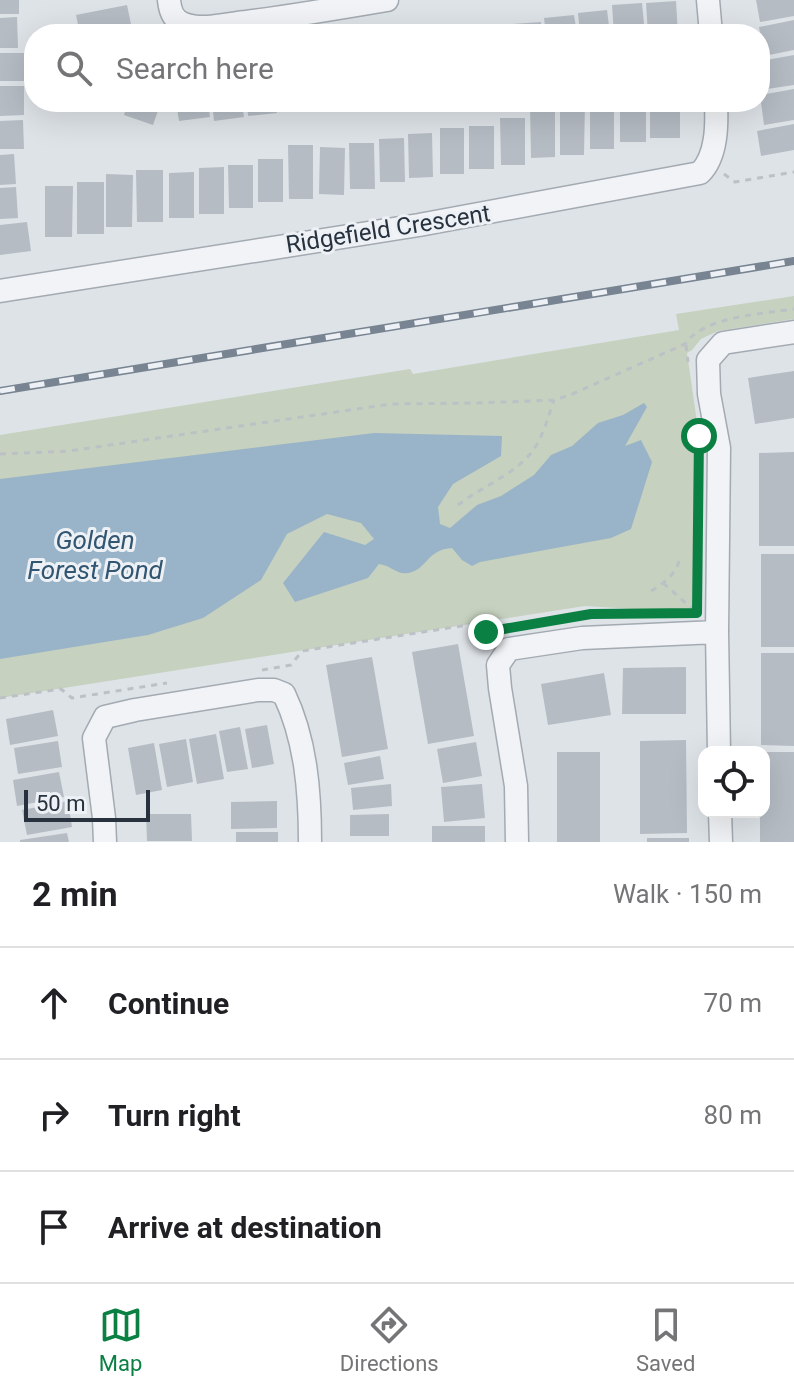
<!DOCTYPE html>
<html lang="en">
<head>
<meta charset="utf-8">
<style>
	body { margin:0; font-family:Roboto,sans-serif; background:#f6f6f6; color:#202124 }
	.controls { position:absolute; right:24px; bottom:24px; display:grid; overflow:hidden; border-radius:16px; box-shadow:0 8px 32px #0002 }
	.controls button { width:72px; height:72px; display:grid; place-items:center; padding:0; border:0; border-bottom:2px solid #e0e0e0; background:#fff; color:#202124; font:40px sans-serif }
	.scale { position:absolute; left:24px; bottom:20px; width:126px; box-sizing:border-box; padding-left:8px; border:4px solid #27323e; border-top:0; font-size:22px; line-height:28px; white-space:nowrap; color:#27323e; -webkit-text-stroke:6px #edf1f5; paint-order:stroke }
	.stop { position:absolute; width:24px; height:24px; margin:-18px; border:6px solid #0b8043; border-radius:50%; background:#fff }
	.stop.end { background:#0b8043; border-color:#fff; box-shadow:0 2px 8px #0008 }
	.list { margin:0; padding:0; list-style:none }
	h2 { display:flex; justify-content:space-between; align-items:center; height:104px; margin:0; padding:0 32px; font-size:34px }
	h2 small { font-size:26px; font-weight:400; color:#757577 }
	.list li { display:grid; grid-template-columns:52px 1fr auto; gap:24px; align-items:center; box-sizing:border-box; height:112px; padding:0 32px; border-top:2px solid #e0e0e0 }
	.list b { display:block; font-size:30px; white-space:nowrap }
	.list em { font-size:26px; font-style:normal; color:#757577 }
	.icon { flex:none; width:44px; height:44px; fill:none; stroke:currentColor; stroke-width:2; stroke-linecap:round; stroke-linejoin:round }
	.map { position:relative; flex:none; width:794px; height:842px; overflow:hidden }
	.search { position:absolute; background:#fff; box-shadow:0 8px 32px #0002; left:24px; right:24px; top:24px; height:88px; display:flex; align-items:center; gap:20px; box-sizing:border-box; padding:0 28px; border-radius:32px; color:#757577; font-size:30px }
	.sheet { height:440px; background:#fff }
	nav { display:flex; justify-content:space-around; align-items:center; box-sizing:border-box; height:112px; border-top:2px solid #e0e0e0; background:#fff; font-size:22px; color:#757577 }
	nav a { display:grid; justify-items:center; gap:4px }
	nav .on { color:#0b8043 }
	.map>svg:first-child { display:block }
	.green { fill:#c6d1bf }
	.water { fill:#99b4c8 }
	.building { fill:#b5bcc4 }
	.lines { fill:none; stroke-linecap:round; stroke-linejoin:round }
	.minor-casing { stroke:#a3aab2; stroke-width:25 }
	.path { stroke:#bcc1c6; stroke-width:3; stroke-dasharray:6 6; stroke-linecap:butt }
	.minor { stroke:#f1f3f6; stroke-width:22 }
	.rail-casing { stroke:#788491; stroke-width:8 }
	.rail { stroke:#edf1f5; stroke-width:5; stroke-dasharray:15; stroke-linecap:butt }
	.route { stroke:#0b8043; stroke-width:10 }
	.labels { text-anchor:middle; stroke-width:6; stroke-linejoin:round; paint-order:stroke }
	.street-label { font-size:24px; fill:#27323e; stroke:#edf1f5 }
	.water-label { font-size:26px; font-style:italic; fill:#325572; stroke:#edf1f5 }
</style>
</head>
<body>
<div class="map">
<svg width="794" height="842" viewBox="0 0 794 842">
	<rect width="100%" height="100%" fill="#dee3e8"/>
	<path class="green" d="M794,296V319L718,331L701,339L692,350L687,353L699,436L697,613L585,606L0,698V435L410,369L413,374L679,330L676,314Z"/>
	<path class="water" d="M644,403L647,407L625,446L641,440L652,462L631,529L611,538L480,562L472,566L462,560L452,548C427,549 427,570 408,573C397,575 390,565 379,564L368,578L295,602L283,583L324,532L365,545L374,539L361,523L327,514L287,534L261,580L203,618L148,635L0,659V479L374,433L502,436L501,456L453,484L438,507L440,524L450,528L477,505L501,496L534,475L551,455L572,446L598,423L623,415Z"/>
	<path class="building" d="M0,0H19V14H0Z
		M756,0H794V16L760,22Z
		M676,1L678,34H648L646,3Z
		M642,3L645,34H614L612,5Z
		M127,5L133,34H80L76,15Z
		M607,10L610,34H580L578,13Z
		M574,15L577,34H546L544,18Z
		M17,17L18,48H0V18Z
		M794,20V50L764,56L759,27Z
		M541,22L542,34H512V24Z
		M507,26L508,34H477V29Z
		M0,53H24V81H0Z
		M794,55V85L761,90L760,61Z
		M0,86H24V115L0,116Z
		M794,89V120L764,125L760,95Z
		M128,102H161L153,125L124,115Z
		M176,102H208L210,117L179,121Z
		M212,102H242L244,117L214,121Z
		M247,102H275L277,113L248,116Z
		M560,102H585L584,155H560Z
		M620,102H646V142H620Z
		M650,102H680V138H650Z
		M555,104V157L531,158L530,105Z
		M590,106H614V149H590Z
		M500,118H525V165H501Z
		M23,120L24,149H0V121Z
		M794,124V150L761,156L757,131Z
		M469,126H494V169H469Z
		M440,128H464V174H440Z
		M432,133L433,177L409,178L408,134Z
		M404,138L405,182H380L379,139Z
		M349,143H374L375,189H350Z
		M288,145H313V199H289Z
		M320,147L345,148L344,195L319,194Z
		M14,154L16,184L0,185V155Z
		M258,159H283V202H258Z
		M228,165H253V208H229Z
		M224,167V214H199V168Z
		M136,170H163V222H137Z
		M194,172V218H169V173Z
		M106,174L133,175L132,227H106Z
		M77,182H104V234H77Z
		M45,186H73L72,237H45Z
		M16,187L18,218L0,219V188Z
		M27,222L31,251L0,255V225Z
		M794,371V418L755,424L748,378Z
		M794,452V546H759V453Z
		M761,554H794V647H761Z
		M458,644L474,736L428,744L412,652Z
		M761,653H794V746L761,745Z
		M372,657L388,749L342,757L326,665Z
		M686,667V714H622L623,668Z
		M604,673L611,715L548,725L541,684Z
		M53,710L58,736L10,745L6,719Z
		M267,725L274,764L252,768L245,729Z
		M240,727L248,769L227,772L219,731Z
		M216,734L224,779L197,784L189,739Z
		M186,739L193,782L167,787L159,744Z
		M686,740L687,833L640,834V741Z
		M58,741L62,767L18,774L14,748Z
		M476,742L482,776L443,783L437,749Z
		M154,743L162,790L136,795L128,748Z
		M557,752H600V842H557Z
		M764,752H794V842H760V812H764Z
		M380,756L384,779L348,785L344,763Z
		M59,772L64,797L17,806L13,780Z
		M391,784L392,806L353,810L351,788Z
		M482,784L485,818L444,822L441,787Z
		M68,801L72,827L27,835L22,810Z
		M277,801V828L231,829V802Z
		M146,814H191L192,841H147Z
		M389,814V836H350V815Z
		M432,826H485V842H432Z
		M236,832H278V842H236Z
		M67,833L69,842H20V840Z
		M647,838H689V842H647Z"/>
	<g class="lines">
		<defs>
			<path id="minor" d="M169,0C170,11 173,20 184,24C203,31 226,24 246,22C293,16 340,8 387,0
				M708,0L711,34
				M0,291L419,225L700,173C717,156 717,125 716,102
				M719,752L717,632L719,448L709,394L708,360L723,343L794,332
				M720,812L721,842
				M105,842L104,818L94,738L105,717L135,710L258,690H274L284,694C306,740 310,792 310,842
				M517,842L516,786L500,688L498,665L509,649L582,638L717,632"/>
		</defs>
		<use href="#minor" class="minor-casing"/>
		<path class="path" d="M724,174L735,182L794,172
			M686,345L688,362
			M0,454L69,451L391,404L478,403L554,400L570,395L685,344C704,316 763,314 794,309
			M458,505C481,487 512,476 531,453C543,438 548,417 554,400
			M663,583L697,613
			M651,591C664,583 675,575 679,561
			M529,625L591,614L672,613
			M262,670L291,665L302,651L474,624L486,632L502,630
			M0,698L61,689L72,698L167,683"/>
		<use href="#minor" class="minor"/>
		<defs>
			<path id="rail" d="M0,391L794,261"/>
		</defs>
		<use href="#rail" class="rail-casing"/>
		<use href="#rail" class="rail"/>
	</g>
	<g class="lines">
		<path class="route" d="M486,632L591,614L697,613L699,436"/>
	</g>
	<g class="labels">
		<g class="street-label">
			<text transform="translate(388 229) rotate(-9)" y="8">Ridgefield Crescent</text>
		</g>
		<g class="water-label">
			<text x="95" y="549">Golden<tspan x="95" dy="30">Forest Pond</tspan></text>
		</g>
	</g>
</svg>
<div class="controls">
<button><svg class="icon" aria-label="locate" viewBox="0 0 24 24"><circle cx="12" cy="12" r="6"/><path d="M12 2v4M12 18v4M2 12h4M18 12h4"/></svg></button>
</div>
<div class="scale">50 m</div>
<div class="stop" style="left:699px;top:436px"></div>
<div class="stop end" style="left:486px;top:632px"></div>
<div class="search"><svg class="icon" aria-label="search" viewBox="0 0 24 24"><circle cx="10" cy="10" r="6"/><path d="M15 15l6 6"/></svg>Search here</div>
</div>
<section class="sheet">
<h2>2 min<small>Walk · 150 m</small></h2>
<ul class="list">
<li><svg class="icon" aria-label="ahead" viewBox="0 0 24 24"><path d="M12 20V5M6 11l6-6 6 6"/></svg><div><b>Continue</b></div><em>70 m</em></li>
<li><svg class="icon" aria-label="right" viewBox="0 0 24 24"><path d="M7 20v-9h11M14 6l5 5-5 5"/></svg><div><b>Turn right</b></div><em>80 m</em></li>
<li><svg class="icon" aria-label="arrive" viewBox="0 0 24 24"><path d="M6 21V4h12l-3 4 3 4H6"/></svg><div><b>Arrive at destination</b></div></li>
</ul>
</section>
<nav>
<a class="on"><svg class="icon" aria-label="map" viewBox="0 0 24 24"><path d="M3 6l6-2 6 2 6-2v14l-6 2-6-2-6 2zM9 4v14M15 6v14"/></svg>Map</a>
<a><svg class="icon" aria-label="directions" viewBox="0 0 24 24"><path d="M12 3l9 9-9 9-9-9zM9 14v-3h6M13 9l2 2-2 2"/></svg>Directions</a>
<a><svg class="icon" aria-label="saved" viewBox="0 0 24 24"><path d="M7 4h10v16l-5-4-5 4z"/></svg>Saved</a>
</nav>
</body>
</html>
